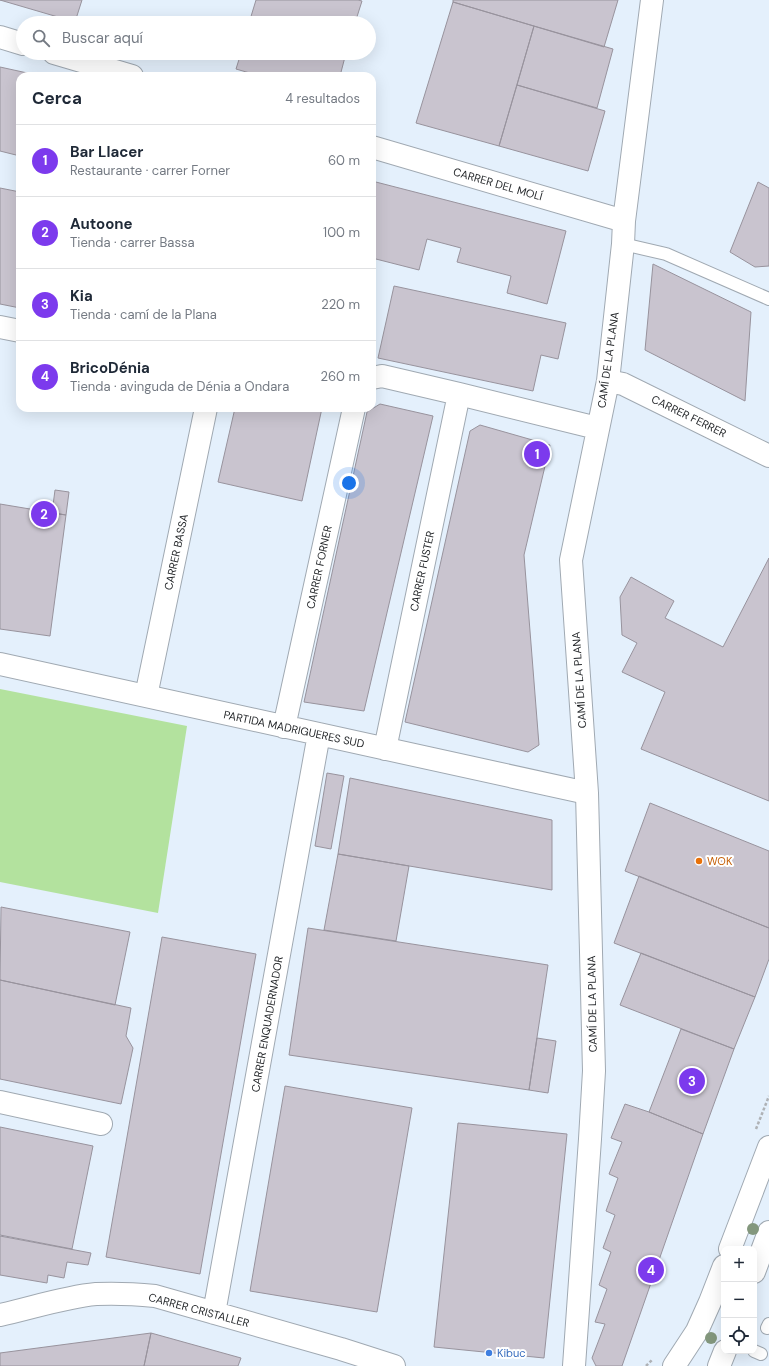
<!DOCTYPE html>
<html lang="es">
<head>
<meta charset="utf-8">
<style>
	body { margin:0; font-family:"DM Sans",sans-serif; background:#f6f6f7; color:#1f2937 }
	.controls { position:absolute; right:12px; bottom:12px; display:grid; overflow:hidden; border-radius:8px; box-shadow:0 4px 16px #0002 }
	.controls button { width:36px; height:36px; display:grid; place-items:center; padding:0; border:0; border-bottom:1px solid #e0e1e3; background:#fff; color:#1f2937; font:20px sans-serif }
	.you { position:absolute; left:349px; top:483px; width:14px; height:14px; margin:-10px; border:3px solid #fff; border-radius:50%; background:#1a73e8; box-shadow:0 0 0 6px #1a73e833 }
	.badge { display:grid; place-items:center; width:26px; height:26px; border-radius:50%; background:#7c3aed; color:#fff; font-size:13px; font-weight:700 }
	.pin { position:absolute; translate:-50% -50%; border:2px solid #fff; box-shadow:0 1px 4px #0006 }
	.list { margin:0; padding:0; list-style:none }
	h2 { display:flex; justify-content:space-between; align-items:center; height:52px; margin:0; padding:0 16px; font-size:17px }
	h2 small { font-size:13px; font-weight:400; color:#747a83 }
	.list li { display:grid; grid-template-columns:26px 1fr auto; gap:12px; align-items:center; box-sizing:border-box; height:72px; padding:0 16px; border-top:1px solid #e0e1e3 }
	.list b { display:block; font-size:15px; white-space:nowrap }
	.list p { margin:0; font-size:13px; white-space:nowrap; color:#747a83 }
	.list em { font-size:13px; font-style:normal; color:#747a83 }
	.icon { flex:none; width:22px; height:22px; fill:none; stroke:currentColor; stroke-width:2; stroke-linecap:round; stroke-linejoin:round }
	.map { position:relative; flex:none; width:769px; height:1366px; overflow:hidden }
	.search { position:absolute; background:#fff; box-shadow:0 4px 16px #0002; left:16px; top:16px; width:360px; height:44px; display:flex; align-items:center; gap:10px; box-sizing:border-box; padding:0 14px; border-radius:22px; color:#747a83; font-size:15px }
	.panel { position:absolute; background:#fff; box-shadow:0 4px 16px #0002; left:16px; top:72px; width:360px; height:340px; border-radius:12px }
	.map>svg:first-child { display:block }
	.built { fill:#e4f0fc; fill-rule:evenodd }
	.green { fill:#b3e29e }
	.building { fill:#c9c4cf; stroke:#98939d }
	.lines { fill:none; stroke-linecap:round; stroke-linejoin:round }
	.lane-casing { stroke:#a0a9b2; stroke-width:14 }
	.street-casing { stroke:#a0a9b2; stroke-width:24 }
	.primary-casing { stroke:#a0a9b2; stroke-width:24 }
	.path { stroke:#afb2b6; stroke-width:2.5; stroke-dasharray:3 2; stroke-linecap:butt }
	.lane { stroke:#fff; stroke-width:12 }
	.street { stroke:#fff; stroke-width:22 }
	.primary { stroke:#fff; stroke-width:22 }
	.tree { fill:#83977d }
	.food-dot { fill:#e8710a; stroke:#fff; stroke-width:1.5 }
	.shop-dot { fill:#3f7fe0; stroke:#fff; stroke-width:1.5 }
	.labels { text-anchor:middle; stroke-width:4; stroke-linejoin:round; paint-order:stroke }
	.street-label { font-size:11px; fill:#1f2225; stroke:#fff }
	.food-label { font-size:11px; fill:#c56008; stroke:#fff; text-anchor:start }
	.shop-label { font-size:11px; fill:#366cbe; stroke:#fff; text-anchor:start }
</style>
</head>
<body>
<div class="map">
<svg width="769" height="1366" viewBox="0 0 769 1366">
	<rect width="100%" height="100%" fill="#f7fbff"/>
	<path class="built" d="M0,0H769V1366H0ZM23,23H369V53H23ZM20,76H372V408H20ZM724,1249H754V1351H724Z"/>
	<path class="green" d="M0,689L187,726L158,913L0,882Z"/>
	<path class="building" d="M0,0H82L75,22Z
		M256,0H358L362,1L355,23H249Z
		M453,0H618L604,47L453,2Z
		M453,2L534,26L499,146L416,123Z
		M534,26L613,49L597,108L517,85Z
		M241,53H346L340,76H260L236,69Z
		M0,67L41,76H20V156L0,151Z
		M517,85L605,111L588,171L499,146Z
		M372,181L566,231L547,304L507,293L511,276L457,262L461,248L427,239L419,270L372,258Z
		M758,182L769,188V266L755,267L730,252Z
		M0,188L20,192V308L0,304Z
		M653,264L751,312L745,401L645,350Z
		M394,286L566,323L558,359L541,355L533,391L378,358Z
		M380,404L433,416L364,711L304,702L367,412Z
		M235,408H322L302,501L218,482Z
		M480,425L550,445L524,555L539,745L528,752L405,722L470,431Z
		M55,490L69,492L66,515L52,513Z
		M0,504L66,515L50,636L0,629Z
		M769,558V801L641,749L665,692L622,672L637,643L622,635L620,597L631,577L674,601L665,618L723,647Z
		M327,773L344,776L331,849L315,846Z
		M350,778L552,820V890L338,854Z
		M650,803L769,851V928L625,871Z
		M338,854L409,866L396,941L324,930Z
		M639,876L769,928V959L755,997L614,943Z
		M1,907L130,932L115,1005L0,980Z
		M308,928L548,965L529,1090L289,1055Z
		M162,937L256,954L200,1274L106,1257Z
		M641,953L755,997L734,1049L620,1005Z
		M0,980L131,1008L126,1036L133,1048L121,1104L0,1079Z
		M681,1029L734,1049L703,1134L649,1112Z
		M537,1038L556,1041L548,1093L529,1090Z
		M285,1086L412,1108L377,1312L250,1291Z
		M625,1104L649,1112L703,1134L622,1366H596L592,1358L605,1324L595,1322L607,1289L599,1285L611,1252L603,1248L615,1215L606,1211L618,1178L609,1174L622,1142L611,1138Z
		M458,1123L567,1134L544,1358L434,1347Z
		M0,1127L93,1146L72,1249L0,1235Z
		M0,1236L91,1253L88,1265L67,1262L64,1278L48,1275L47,1283L0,1275Z
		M151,1333L144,1366H0V1353Z
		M151,1333L241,1358L238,1366H144Z"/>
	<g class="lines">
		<defs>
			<path id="lane" d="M623,244L666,254L769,299
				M767,1328L769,1324
				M754,1351L761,1354"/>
			<path id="street" d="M0,37L23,44
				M54,53L132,76
				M372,147L624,221
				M0,327L20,331
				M372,378L382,376L459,394L597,428
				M608,381L623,384L769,456
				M0,664L587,793
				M146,696L206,408
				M284,727L354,408
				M385,749L459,394
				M0,1102L101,1124
				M214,1313L319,734
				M0,1315C32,1308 64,1297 96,1294C116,1293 135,1294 155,1296L341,1349L394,1366
				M574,1366L590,1139L594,1071L587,793L571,560L608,381L623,244L624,221L652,0"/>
			<path id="primary" d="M730,1249L769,1147
				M754,1272L769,1232
				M674,1366L697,1331L710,1302L724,1266
				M719,1366L725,1351"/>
		</defs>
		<use href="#lane" class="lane-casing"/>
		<use href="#street" class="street-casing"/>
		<use href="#primary" class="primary-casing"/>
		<path class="path" d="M756,1129L769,1096
			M646,1366L652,1360"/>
		<use href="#lane" class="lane"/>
		<use href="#street" class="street"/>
		<use href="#primary" class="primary"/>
	</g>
	<g class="tree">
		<circle cx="753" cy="1229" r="6"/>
		<circle cx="711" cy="1338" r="6"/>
	</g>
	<circle class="food-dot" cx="699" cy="861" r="4"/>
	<circle class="shop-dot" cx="489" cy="1353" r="4"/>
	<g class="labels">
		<g class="street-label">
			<text transform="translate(498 184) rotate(16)" y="4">CARRER DEL MOLÍ</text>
			<text transform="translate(608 360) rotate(-82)" y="4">CAMÍ DE LA PLANA</text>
			<text transform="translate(689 416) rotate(26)" y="4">CARRER FERRER</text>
			<text transform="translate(176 552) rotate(-78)" y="4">CARRER BASSA</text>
			<text transform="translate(319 567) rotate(-78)" y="4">CARRER FORNER</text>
			<text transform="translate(422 571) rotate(-78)" y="4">CARRER FUSTER</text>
			<text transform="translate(579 680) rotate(-94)" y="4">CAMÍ DE LA PLANA</text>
			<text transform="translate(294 729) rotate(12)" y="4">PARTIDA MADRIGUERES SUD</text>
			<text transform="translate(592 1004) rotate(-91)" y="4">CAMÍ DE LA PLANA</text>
			<text transform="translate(267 1024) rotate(-80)" y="4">CARRER ENQUADERNADOR</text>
			<text transform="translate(199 1310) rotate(15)" y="4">CARRER CRISTALLER</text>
		</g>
		<g class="food-label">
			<text x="707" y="865">WOK</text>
		</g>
		<g class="shop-label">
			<text x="497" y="1357">Kibuc</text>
		</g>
	</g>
</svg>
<div class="controls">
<button>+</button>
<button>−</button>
<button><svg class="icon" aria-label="locate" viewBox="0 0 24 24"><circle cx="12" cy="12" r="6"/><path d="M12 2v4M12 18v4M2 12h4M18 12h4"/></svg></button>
</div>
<div class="you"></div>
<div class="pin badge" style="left:537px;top:454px">1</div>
<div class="pin badge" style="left:44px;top:514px">2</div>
<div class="pin badge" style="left:692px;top:1081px">3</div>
<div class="pin badge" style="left:651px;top:1270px">4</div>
<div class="search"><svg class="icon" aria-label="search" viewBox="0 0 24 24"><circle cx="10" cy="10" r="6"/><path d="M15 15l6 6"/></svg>Buscar aquí</div>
<section class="panel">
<h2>Cerca<small>4 resultados</small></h2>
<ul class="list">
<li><span class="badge">1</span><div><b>Bar Llacer</b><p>Restaurante · carrer Forner</p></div><em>60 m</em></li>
<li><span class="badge">2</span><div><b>Autoone</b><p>Tienda · carrer Bassa</p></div><em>100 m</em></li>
<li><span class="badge">3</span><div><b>Kia</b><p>Tienda · camí de la Plana</p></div><em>220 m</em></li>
<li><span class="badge">4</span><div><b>BricoDénia</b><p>Tienda · avinguda de Dénia a Ondara</p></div><em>260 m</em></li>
</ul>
</section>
</div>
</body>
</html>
